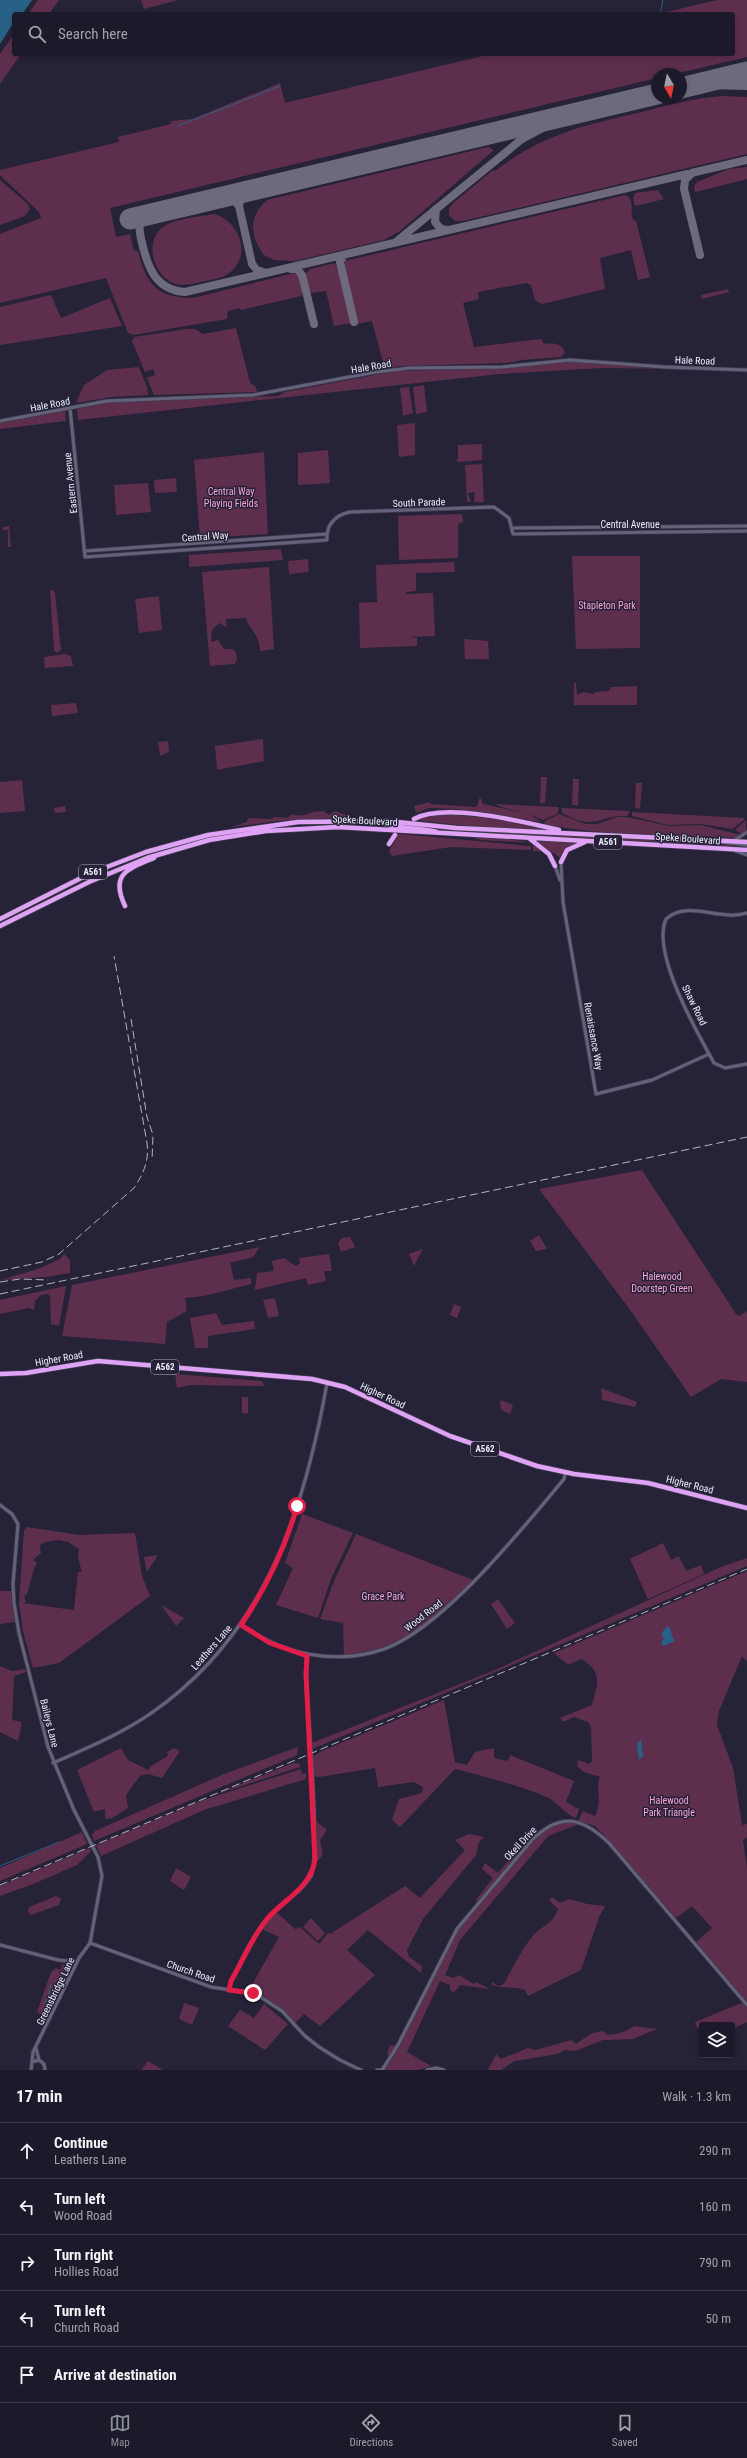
<!DOCTYPE html>
<html lang="en">
<head>
<meta charset="utf-8">
<style>
	body { margin:0; font-family:"Roboto Condensed",sans-serif; background:#292736; color:#f1f3f6 }
	.controls { position:absolute; right:12px; bottom:12px; display:grid; overflow:hidden; border-radius:4px; box-shadow:0 2px 6px #0003 }
	.controls button { width:36px; height:36px; display:grid; place-items:center; padding:0; border:0; border-bottom:1px solid #3a3847; background:#1c1a2a; color:#f1f3f6; font:20px sans-serif }
	.compass { position:absolute; left:651px; top:68px; width:36px; height:36px; border-radius:50%; background:#1c1a2a; box-shadow:0 2px 6px #0003; rotate:171deg }
	.stop { position:absolute; width:12px; height:12px; margin:-9px; border:3px solid #e11d48; border-radius:50%; background:#fff }
	.stop.end { background:#e11d48; border-color:#fff; box-shadow:0 1px 4px #0008 }
	.list { margin:0; padding:0; list-style:none }
	h2 { display:flex; justify-content:space-between; align-items:center; height:52px; margin:0; padding:0 16px; font-size:17px }
	h2 small { font-size:13px; font-weight:400; color:#a0a1a8 }
	.list li { display:grid; grid-template-columns:26px 1fr auto; gap:12px; align-items:center; box-sizing:border-box; height:56px; padding:0 16px; border-top:1px solid #3a3847 }
	.list b { display:block; font-size:15px; white-space:nowrap }
	.list p { margin:0; font-size:13px; white-space:nowrap; color:#a0a1a8 }
	.list em { font-size:13px; font-style:normal; color:#a0a1a8 }
	.icon { flex:none; width:22px; height:22px; fill:none; stroke:currentColor; stroke-width:2; stroke-linecap:round; stroke-linejoin:round }
	.map { position:relative; flex:none; width:747px; height:2070px; overflow:hidden }
	.search { position:absolute; background:#1c1a2a; box-shadow:0 2px 6px #0003; left:12px; right:12px; top:12px; height:44px; display:flex; align-items:center; gap:10px; box-sizing:border-box; padding:0 14px; border-radius:4px; color:#a0a1a8; font-size:15px }
	.sheet { height:332px; background:#1c1a2a }
	nav { display:flex; justify-content:space-around; align-items:center; box-sizing:border-box; height:56px; border-top:1px solid #3a3847; background:#1c1a2a; font-size:11px; color:#a0a1a8 }
	nav a { display:grid; justify-items:center; gap:2px }
	nav .on { color:#8c9099 }
	.map>svg:first-child { display:block }
	.green { fill:#5e2f4d; fill-rule:evenodd }
	.water { fill:#286188 }
	.lines { fill:none; stroke-linecap:round; stroke-linejoin:round }
	.stream { stroke:#286188; stroke-width:1 }
	.taxiway { stroke:#6e6a7e; stroke-width:8 }
	.runway { stroke:#6e6a7e; stroke-width:21 }
	.minor-casing { stroke:#403c4f; stroke-width:4.5 }
	.highway-casing { stroke:#403c4f; stroke-width:6 }
	.minor { stroke:#64617b; stroke-width:3 }
	.highway { stroke:#dfa2f5; stroke-width:4.5 }
	.rail { stroke:#b5b3c4; stroke-width:1; stroke-dasharray:8 4; stroke-linecap:butt }
	.route { stroke:#e11d48; stroke-width:5 }
	.labels { text-anchor:middle; stroke-width:3; stroke-linejoin:round; paint-order:stroke }
	.shield { fill:#262238; stroke:#b1afc0; stroke-width:1 }
	.shield-label { font-size:9px; font-weight:bold; fill:#edebfa }
	.street-label { font-size:10px; fill:#edebfa; stroke:#262238 }
	.park-label { font-size:10px; fill:#f7a4d7; stroke:#262238 }
</style>
</head>
<body>
<div class="map">
<svg width="747" height="2070" viewBox="0 0 747 2070">
	<rect width="100%" height="100%" fill="#262238"/>
	<path class="green" d="M38,0H59L49,14H28Z
		M141,0H178L144,9Z
		M717,0H747V57L674,74H657V78L110,208L116,237L130,234L134,251H138C146,284 157,298 193,298L294,273C302,276 306,289 301,296L241,310L240,308L228,311L227,319L133,335L128,333L106,278L0,303V234L41,218L39,212L0,175V170L119,142L118,137L171,124V121L192,119L280,83L285,103L491,54H733V14H658Z
		M14,34V54H21L0,84V54Z
		M723,96L747,97V154L463,221H455L449,215V208L452,204L493,170L495,171C545,133 582,126 642,112C669,105 695,98 723,96Z
		M488,147L494,150L400,231L384,240L295,261L274,260L264,255C250,236 248,217 267,200Z
		M747,167V179L695,192L694,187L697,182L729,169Z
		M0,180L27,203L30,209L25,216L0,225Z
		M658,190L664,199L635,206L633,198L635,193Z
		M625,195C635,199 630,211 633,220L636,221L650,277L638,280L631,250L600,258L605,289L542,304L535,300L531,285L526,283L478,292L479,299L463,303L474,347L541,339L544,344C554,343 562,343 565,353L561,357L522,360L506,363L400,366L385,369L372,321L357,324L346,276L345,261Z
		M214,214C239,221 253,255 229,273C221,279 210,280 200,282C192,284 184,286 176,284C153,278 142,238 166,225C179,218 199,217 214,214Z
		M335,263L340,275L352,323L334,326L326,291L311,293L305,275L310,269Z
		M728,289L729,292L702,299L701,295Z
		M51,295L61,318L110,298L122,326L0,345V307Z
		M236,328L250,383L256,387L257,392L154,395L147,378L155,375L153,369L145,372L132,341L134,337L187,329H195L203,334Z
		M565,361L686,369L601,368L500,374L78,420L77,409L113,402L278,396L285,392L396,371L509,368Z
		M139,367L147,387L148,395L111,397L76,403L84,385L107,370Z
		M424,385L427,412L416,414L413,387Z
		M409,387L413,413L403,416L400,388Z
		M65,411L66,421L0,429V423Z
		M415,423V455L399,457L397,425Z
		M482,444V460L459,462L456,460L458,458V445Z
		M328,450L330,483L298,485V453Z
		M264,452L268,534L200,538L194,460Z
		M482,464L484,502H474L475,492L468,493L471,502H467L465,465Z
		M176,478L177,492L155,493L154,480Z
		M148,483L151,512L116,515L114,485Z
		M462,514L463,522L458,524V558L399,560L398,516Z
		M9,526L11,547H8V530H3V527Z
		M281,549L283,560L189,567V555Z
		M572,556H640V648L576,649Z
		M308,559L309,572L289,574L288,561Z
		M454,562L455,572L416,573V591L406,592V594L433,593L435,636L408,637L417,638V646L360,648L359,603L377,602L376,565Z
		M269,567L274,649L260,651C259,632 247,627 246,618L226,619L227,627L219,623L212,630L211,642L218,640L224,649H233C238,654 238,659 235,664L210,666L202,572Z
		M50,590H53L55,593L61,650L57,653L54,650Z
		M159,596L162,630L139,633L135,599Z
		M464,639L488,641L489,659H465Z
		M65,654L71,656L73,666L45,668L44,657Z
		M574,683H576L577,695L583,692L594,694L595,692L609,691L611,687L637,686V705H574Z
		M76,703L78,713L52,716L51,705Z
		M263,739L264,761L217,770L215,746Z
		M168,741L169,752L160,756L158,742Z
		M541,777H547L545,803H540Z
		M573,779H579L578,805H572Z
		M22,780L25,811L0,813V782Z
		M636,783H642L640,809L635,808Z
		M480,797L483,804L529,814L542,822L458,809L429,808L416,813L414,806L430,802V804L474,807L477,806Z
		M494,804L558,807L559,810L557,814L543,820C527,812 511,811 494,804Z
		M65,806L66,812L55,813L54,808Z
		M562,808L629,811L630,812L627,816C596,815 597,832 562,813Z
		M323,811L329,815L335,811L351,817L279,821L231,827L247,822L248,818L272,819L273,817L288,818L291,814C301,817 304,815 313,812C316,811 320,812 323,811Z
		M632,812L744,818V820L732,829L700,824L668,825L632,816Z
		M439,814L491,818L553,831L457,825L415,820Z
		M559,814L586,824H597L617,817H627L669,826L700,825L741,835L735,838C671,834 606,837 544,824L545,821Z
		M746,820V831L743,834L735,830Z
		M430,826L744,846V847L450,831Z
		M399,834L531,846V850L451,847L392,856L389,851Z
		M472,837C498,839 525,836 547,852L533,851V843L481,840Z
		M532,839L577,841L567,849L561,858Z
		M642,1170L736,1314L739,1316L747,1311V1382L721,1379L691,1397L628,1307L539,1189Z
		M539,1235L547,1249L536,1251L530,1241Z
		M350,1237L355,1247L341,1252L338,1243L342,1238Z
		M260,1247L253,1257L230,1263L234,1280L251,1278V1284L204,1296L185,1298L187,1311L167,1322L165,1344L62,1336L72,1285Z
		M423,1249L414,1266L409,1254Z
		M64,1254L70,1260V1273L45,1277L0,1280L38,1269L60,1259Z
		M329,1254L332,1271H324L326,1281L308,1285L306,1278L255,1290L257,1273L274,1271L272,1261L284,1258L296,1266L300,1263L299,1258Z
		M66,1286L59,1326L51,1324L50,1296L48,1294L41,1295L35,1301L34,1310L29,1308L0,1314V1300Z
		M275,1298L279,1316L268,1318L263,1300Z
		M454,1304L461,1307L457,1318L450,1315Z
		M216,1313L222,1325L254,1321L255,1329L208,1336V1348H195L190,1318Z
		M175,1374L262,1381L264,1386L190,1385L177,1388Z
		M601,1388L637,1402L635,1407L602,1400Z
		M242,1397H248V1414L242,1413Z
		M500,1400L513,1405L510,1414L501,1410Z
		M302,1514L353,1533L331,1579L318,1618L276,1605L293,1568L285,1563Z
		M27,1527L79,1535L135,1533L142,1576L150,1596L59,1663L33,1668L23,1631L19,1603L24,1530ZM59,1540L68,1542L79,1549L78,1558L82,1572H78L74,1610L22,1603L26,1602L24,1596L27,1594L34,1569L37,1563L33,1560L41,1553L40,1545L46,1542Z
		M356,1534L473,1580C432,1620 403,1649 344,1656L343,1623L320,1619L334,1581Z
		M663,1543L671,1560L679,1556L686,1571L701,1565L704,1574L648,1599L630,1559Z
		M158,1555L147,1572L144,1557Z
		M747,1558V1566L312,1749V1743L495,1670L721,1567Z
		M747,1571V1662L742,1656L719,1711L717,1725L733,1768L742,1825L747,1824V1837L743,1840L747,1869V2002L696,1942L712,1928L692,1906L676,1918L606,1837L595,1826L578,1821L583,1811L595,1816C603,1798 595,1791 600,1777L584,1772L577,1766L578,1760L589,1764L592,1761L591,1727L588,1722L574,1717L563,1722L560,1718L592,1705C597,1686 604,1671 581,1659L568,1665L554,1653Z
		M0,1591H11L15,1622L0,1624Z
		M498,1599L515,1623L507,1629L491,1604Z
		M161,1605L184,1618L176,1626Z
		M0,1666L12,1671L25,1669L26,1672L14,1676L12,1720L22,1722L18,1741L0,1732Z
		M444,1700L455,1762L467,1765L475,1752L494,1748V1758L508,1761L510,1755L574,1781L566,1802L579,1809L576,1818C566,1815 558,1803 549,1798C518,1785 487,1777 455,1769L400,1827L392,1820L399,1799L422,1793L423,1787L414,1782L378,1787L375,1768L319,1777L313,1776L312,1757L322,1751Z
		M298,1747L297,1755L94,1841L92,1835L95,1831L224,1774Z
		M121,1748L128,1760L148,1770L151,1766L168,1756L167,1752L174,1748L180,1751L162,1778L148,1774L140,1776L126,1795L128,1808L112,1818L105,1819V1809L94,1812L77,1770Z
		M293,1763L300,1764V1767L211,1796Z
		M301,1769L302,1774L306,1773V1779L204,1810L101,1856L96,1845L200,1801Z
		M313,1819L327,1830L320,1840L323,1854L319,1860H315Z
		M562,1822L582,1823L548,1836L460,1940L445,1975L453,1978L459,1975L474,1984L476,1982L490,1989L460,1985L454,1993L450,1990V1985L440,1981L407,2052L431,2066L418,2070H383L390,2059L387,2053L390,2046L398,2045L450,1940L478,1903L476,1900L493,1878L482,1869L485,1863L498,1873L514,1854L517,1856L546,1828Z
		M82,1832L87,1844L0,1881V1868Z
		M469,1834L484,1837L479,1842L476,1855L423,1919L407,1950L409,1957L422,1966L421,1973L368,1930L347,1950L375,1975L320,2026L304,2014L295,2023L277,2005L248,1992L279,1937L260,1928L275,1911L295,1929L300,1927L319,1944L328,1933L330,1934L405,1886L420,1898L465,1850L455,1840Z
		M89,1848L91,1851L77,1865L33,1884L0,1896V1886Z
		M176,1868L191,1877L184,1890L170,1881Z
		M56,1896L61,1899L59,1905L31,1915L28,1912L29,1907Z
		M552,1897L560,1903L569,1899L587,1904L605,1906L599,1917L581,1970L528,1996L525,1990C515,1986 503,1989 492,1985V1982L498,1986L504,1984C513,1967 521,1950 533,1936C543,1924 553,1925 558,1909L549,1900Z
		M311,1918L325,1933L318,1941L303,1927Z
		M63,1964L70,1966L71,1972L49,2016L46,2017L37,2012L51,1972L56,1968L60,1970Z
		M744,2002L747,2005V2022L732,2029V2025H702V2028H697L695,2022Z
		M184,2003L199,2008L192,2025L179,2019Z
		M264,2004L288,2024L265,2050L228,2026L240,2010L254,2018Z
		M634,2026L657,2029L633,2039L603,2040L575,2051L565,2050L558,2054L515,2061L502,2069L504,2070H488L496,2054L501,2059L528,2048L536,2050L571,2040L576,2044L592,2033L603,2031L608,2035C618,2034 626,2032 634,2026Z
		M148,2061L163,2070H141Z"/>
	<path class="water" d="M0,0H32L23,13L14,14V22L0,44Z
		M667,1626L670,1628L672,1636L675,1641L663,1646L661,1642L664,1639L661,1634Z
		M641,1739L643,1756L639,1760L637,1744Z"/>
	<g class="lines">
		<path class="stream" d="M660,14L663,0
			M178,126L280,86
			M0,1866L59,1842
			M45,2005L51,1985"/>
		<path class="taxiway" d="M681,88L707,85L747,86
			M692,173L685,180L684,189L700,255
			M249,191L241,196L239,206L252,264L257,270L266,273
			M223,197L232,198L239,206
			M436,209L435,222L441,229L448,230
			M153,214L144,217C137,225 140,233 142,243C148,268 156,290 185,292L747,160
			M397,241L522,139L554,122L595,108
			M344,255L340,262L354,322
			M291,269H297L302,275L314,324"/>
		<path class="runway" d="M681,88L747,72
			M130,219L657,94"/>
		<defs>
			<path id="minor" d="M70,408L85,557L327,540C326,525 335,515 350,512L494,507L509,518L513,534L747,531
				M0,421L107,401L253,395L376,372L410,368L502,367L570,360L665,367L747,370
				M513,528L747,526
				M85,551L327,534
				M735,840L747,832
				M712,841L747,845
				M736,851L747,855
				M561,862L563,902L596,1094L652,1080L709,1054
				M555,866L560,880
				M747,913C721,922 687,899 666,919C651,953 697,1032 714,1063L725,1068L747,1064
				M0,1505L12,1514L18,1524L13,1584L14,1603L19,1633L48,1747L74,1810L98,1857L102,1876L90,1943L79,1958L33,2052L32,2062
				M241,1625C282,1654 335,1666 384,1649C443,1628 523,1528 564,1479L565,1473
				M53,1763C87,1748 119,1735 150,1714C264,1636 304,1513 327,1383
				M90,1943L211,1987L256,1994L282,2011L305,2036L319,2047L340,2060L361,2070
				M0,1945L58,1960L77,1962
				M229,1990L231,1981C242,1960 252,1936 268,1918C281,1903 300,1894 311,1876C321,1858 307,1705 306,1674L307,1655
				M36,2048L39,2060
				M31,2070L32,2062L39,2060L44,2064L45,2070
				M377,2070H383
				M382,2070L398,2045L457,1929L532,1840C560,1812 582,1817 609,1843L747,2005
				M427,2070L436,2068L444,2070"/>
			<path id="highway" d="M414,819C447,802 523,822 559,830
				M380,821C385,828 426,828 437,832
				M529,838L549,854L555,866
				M389,844L395,835
				M561,862L567,850L585,842
				M125,906C110,874 127,869 154,858
				M0,919L91,873L146,852L208,835L298,822L387,821L456,828L747,842
				M0,926L89,882L147,858L209,840L266,831L338,827L747,850
				M0,1374L26,1373L98,1361L312,1379L345,1387L450,1436L537,1466L574,1474L648,1483L747,1508"/>
		</defs>
		<use href="#minor" class="minor-casing"/>
		<use href="#highway" class="highway-casing"/>
		<use href="#minor" class="minor"/>
		<use href="#highway" class="highway"/>
		<path class="rail" d="M131,1019L147,1117L153,1135L152,1161
			M0,1271L42,1262L59,1254L134,1188C144,1173 149,1161 147,1143L114,956
			M0,1282L20,1279L48,1280
			M0,1294L747,1137
			M0,1885L747,1569"/>
	</g>
	<g class="lines">
		<path class="route" d="M253,1993L229,1990L231,1981C243,1961 252,1937 267,1919C284,1899 310,1889 315,1860L306,1674L307,1656L270,1643L241,1625C266,1588 285,1549 297,1506"/>
	</g>
	<g class="labels">
		<g class="shield">
			<rect x="594" y="835" width="28" height="14" rx="3"/>
			<rect x="79" y="865" width="28" height="14" rx="3"/>
			<rect x="151" y="1360" width="28" height="14" rx="3"/>
			<rect x="471" y="1442" width="28" height="14" rx="3"/>
		</g>
		<g class="shield-label">
			<text x="608" y="845">A561</text>
			<text x="93" y="875">A561</text>
			<text x="165" y="1370">A562</text>
			<text x="485" y="1452">A562</text>
		</g>
		<g class="street-label">
			<text transform="translate(695 360) rotate(2)" y="4">Hale Road</text>
			<text transform="translate(371 366) rotate(-10)" y="4">Hale Road</text>
			<text transform="translate(50 404) rotate(-11)" y="4">Hale Road</text>
			<text transform="translate(70 483) rotate(-96)" y="4">Eastern Avenue</text>
			<text transform="translate(419 502) rotate(-2)" y="4">South Parade</text>
			<text x="630" y="528">Central Avenue</text>
			<text transform="translate(205 536) rotate(-4)" y="4">Central Way</text>
			<text transform="translate(365 820) rotate(3)" y="4">Speke Boulevard</text>
			<text transform="translate(688 838) rotate(4)" y="4">Speke Boulevard</text>
			<text transform="translate(695 1005) rotate(64)" y="4">Shaw Road</text>
			<text transform="translate(594 1036) rotate(80)" y="4">Renaissance Way</text>
			<text transform="translate(59 1358) rotate(-10)" y="4">Higher Road</text>
			<text transform="translate(383 1395) rotate(25)" y="4">Higher Road</text>
			<text transform="translate(690 1484) rotate(14)" y="4">Higher Road</text>
			<text transform="translate(423 1615) rotate(-38)" y="4">Wood Road</text>
			<text transform="translate(211 1647) rotate(-49)" y="4">Leathers Lane</text>
			<text transform="translate(50 1723) rotate(76)" y="4">Baileys Lane</text>
			<text transform="translate(520 1843) rotate(-47)" y="4">Okell Drive</text>
			<text transform="translate(191 1971) rotate(19)" y="4">Church Road</text>
			<text transform="translate(55 1991) rotate(-64)" y="4">Greensbridge Lane</text>
		</g>
		<g class="park-label">
			<text x="231" y="495">Central Way<tspan x="231" dy="12">Playing Fields</tspan></text>
			<text x="607" y="609">Stapleton Park</text>
			<text x="662" y="1280">Halewood<tspan x="662" dy="12">Doorstep Green</tspan></text>
			<text x="383" y="1600">Grace Park</text>
			<text x="669" y="1804">Halewood<tspan x="669" dy="12">Park Triangle</tspan></text>
		</g>
	</g>
</svg>
<div class="controls">
<button><svg class="icon" aria-label="layers" viewBox="0 0 24 24"><path d="M12 4l9 5-9 5-9-5zM3 14l9 5 9-5"/></svg></button>
</div>
<svg class="compass" viewBox="-18 -18 36 36"><path d="M0-13l5 13h-10z" fill="#e53935"/><path d="M0 13l5-13h-10z" fill="#a0a1a8"/></svg>
<div class="stop" style="left:297px;top:1506px"></div>
<div class="stop end" style="left:253px;top:1993px"></div>
<div class="search"><svg class="icon" aria-label="search" viewBox="0 0 24 24"><circle cx="10" cy="10" r="6"/><path d="M15 15l6 6"/></svg>Search here</div>
</div>
<section class="sheet">
<h2>17 min<small>Walk · 1.3 km</small></h2>
<ul class="list">
<li><svg class="icon" aria-label="ahead" viewBox="0 0 24 24"><path d="M12 20V5M6 11l6-6 6 6"/></svg><div><b>Continue</b><p>Leathers Lane</p></div><em>290 m</em></li>
<li><svg class="icon" aria-label="left" viewBox="0 0 24 24"><path d="M17 20v-9H6M10 6l-5 5 5 5"/></svg><div><b>Turn left</b><p>Wood Road</p></div><em>160 m</em></li>
<li><svg class="icon" aria-label="right" viewBox="0 0 24 24"><path d="M7 20v-9h11M14 6l5 5-5 5"/></svg><div><b>Turn right</b><p>Hollies Road</p></div><em>790 m</em></li>
<li><svg class="icon" aria-label="left" viewBox="0 0 24 24"><path d="M17 20v-9H6M10 6l-5 5 5 5"/></svg><div><b>Turn left</b><p>Church Road</p></div><em>50 m</em></li>
<li><svg class="icon" aria-label="arrive" viewBox="0 0 24 24"><path d="M6 21V4h12l-3 4 3 4H6"/></svg><div><b>Arrive at destination</b></div></li>
</ul>
</section>
<nav>
<a class="on"><svg class="icon" aria-label="map" viewBox="0 0 24 24"><path d="M3 6l6-2 6 2 6-2v14l-6 2-6-2-6 2zM9 4v14M15 6v14"/></svg>Map</a>
<a><svg class="icon" aria-label="directions" viewBox="0 0 24 24"><path d="M12 3l9 9-9 9-9-9zM9 14v-3h6M13 9l2 2-2 2"/></svg>Directions</a>
<a><svg class="icon" aria-label="saved" viewBox="0 0 24 24"><path d="M7 4h10v16l-5-4-5 4z"/></svg>Saved</a>
</nav>
</body>
</html>
